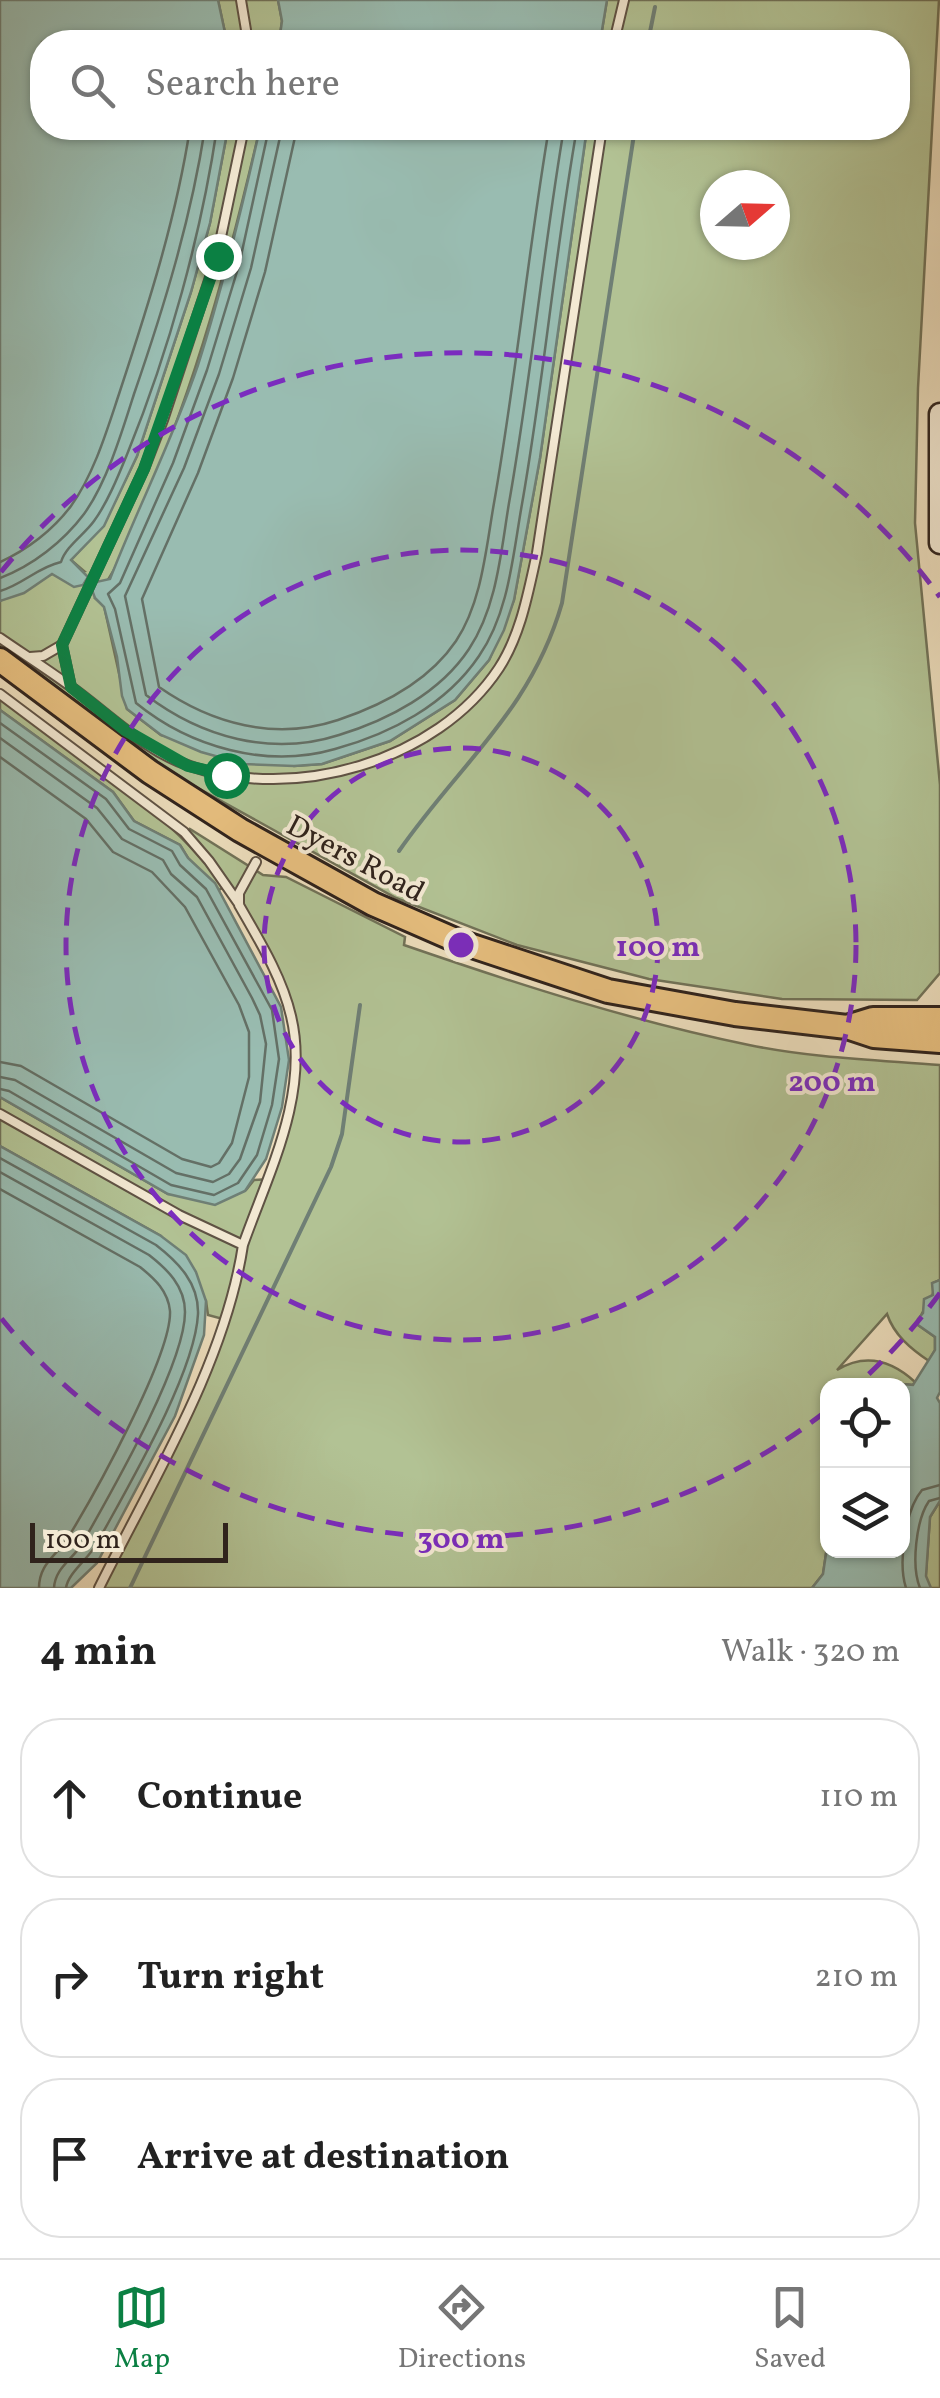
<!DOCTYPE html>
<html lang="en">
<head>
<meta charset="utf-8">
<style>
	body { margin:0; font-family:Vollkorn,serif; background:#f2f2f2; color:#222 }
	.controls { position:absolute; right:30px; bottom:30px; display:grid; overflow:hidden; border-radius:20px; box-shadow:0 2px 8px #0004 }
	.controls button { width:90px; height:90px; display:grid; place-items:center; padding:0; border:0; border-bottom:2px solid #e0e0e0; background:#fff; color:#222; font:50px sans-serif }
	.compass { position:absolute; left:700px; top:170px; width:90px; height:90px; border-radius:50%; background:#fff; box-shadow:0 2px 8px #0004; rotate:70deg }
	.scale { position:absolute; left:30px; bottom:25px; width:198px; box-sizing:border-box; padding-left:10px; border:5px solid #30231c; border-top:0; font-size:28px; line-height:35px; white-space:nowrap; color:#30231c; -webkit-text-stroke:8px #f3e9d3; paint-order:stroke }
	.stop { position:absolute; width:30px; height:30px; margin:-22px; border:8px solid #0b8043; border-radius:50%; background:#fff }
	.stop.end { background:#0b8043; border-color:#fff; box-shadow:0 2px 10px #0008 }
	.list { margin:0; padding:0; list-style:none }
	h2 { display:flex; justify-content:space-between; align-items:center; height:130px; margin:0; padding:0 40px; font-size:42px }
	h2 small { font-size:32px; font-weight:400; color:#767676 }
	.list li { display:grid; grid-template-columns:65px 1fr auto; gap:30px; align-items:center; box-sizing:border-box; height:160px; margin:0 20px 20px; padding:0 20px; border:2px solid #e0e0e0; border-radius:40px }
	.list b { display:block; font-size:38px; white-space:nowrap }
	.list em { font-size:32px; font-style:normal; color:#767676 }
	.icon { flex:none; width:55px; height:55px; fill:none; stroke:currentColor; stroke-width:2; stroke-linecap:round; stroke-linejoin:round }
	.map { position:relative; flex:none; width:940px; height:1588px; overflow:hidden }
	.search { position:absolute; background:#fff; box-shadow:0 2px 8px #0004; left:30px; right:30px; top:30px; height:110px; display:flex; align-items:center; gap:25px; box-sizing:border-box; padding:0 35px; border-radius:40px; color:#767676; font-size:38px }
	.sheet { height:670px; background:#fff }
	nav { display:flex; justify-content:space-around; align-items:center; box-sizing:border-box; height:140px; border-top:2px solid #e0e0e0; background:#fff; font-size:28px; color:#767676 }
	nav a { display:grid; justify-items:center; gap:5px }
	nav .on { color:#0b8043 }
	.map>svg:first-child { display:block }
	.green { fill:#b2c294; stroke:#717258; stroke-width:2.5; fill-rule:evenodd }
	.water { fill:#99bcb1; stroke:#6f7f75; stroke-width:2.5 }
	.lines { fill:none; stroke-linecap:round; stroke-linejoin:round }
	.shore { stroke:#647066; stroke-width:2.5 }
	.stream { stroke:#6f7f75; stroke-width:4 }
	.service-casing { stroke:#5f5244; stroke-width:12 }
	.secondary-casing { stroke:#30231c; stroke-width:25 }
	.trunk-casing { stroke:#30231c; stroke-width:28 }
	.service { stroke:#f3e9d3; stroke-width:8 }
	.secondary { stroke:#f3e9d3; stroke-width:20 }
	.trunk { stroke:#e6be7e; stroke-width:22 }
	.route { stroke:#0b8043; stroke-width:12 }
	.ring { fill:none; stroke:#7b2cbf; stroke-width:5; stroke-dasharray:18 12 }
	.labels { text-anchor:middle; stroke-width:8; stroke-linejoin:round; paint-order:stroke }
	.street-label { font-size:30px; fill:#30231c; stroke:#f3e9d3 }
	.centre { fill:#7b2cbf; stroke:#f3e9d3; stroke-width:5 }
	.ring-label { font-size:30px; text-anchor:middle; font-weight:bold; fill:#7b2cbf; stroke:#f3e9d3; stroke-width:8; stroke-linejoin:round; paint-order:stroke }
</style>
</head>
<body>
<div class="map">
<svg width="940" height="1588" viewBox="0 0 940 1588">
	<rect width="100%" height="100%" fill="#ecddbc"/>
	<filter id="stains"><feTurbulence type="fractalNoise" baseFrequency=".002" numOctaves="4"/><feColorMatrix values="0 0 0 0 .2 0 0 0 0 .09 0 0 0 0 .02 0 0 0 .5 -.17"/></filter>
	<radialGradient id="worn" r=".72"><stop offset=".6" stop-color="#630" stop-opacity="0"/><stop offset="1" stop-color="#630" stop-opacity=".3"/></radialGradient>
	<path class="green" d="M218,0H278L282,21L279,42H227Z
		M607,0H939L918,388L915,523L940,785V973L917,1000L782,999L649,979L517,945L396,898L187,782L109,730L0,649V601L52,574L84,571L71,560L104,524L137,456L191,292L210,223L228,128H260C230,256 197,382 144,503C130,536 118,570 95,598L104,606L127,709L161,735L294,766L322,764L390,741L455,700L489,660L514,600L540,458L587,128H898V42H600ZM715,185H775V245H715Z
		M0,698C77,756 167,808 224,887L219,890L188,858L180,845L134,821L113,792L0,710Z
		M190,829L263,875L286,877L405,937L404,945C517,984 632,1021 749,1045C812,1058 877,1060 940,1065V1280L933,1283C938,1298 919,1310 918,1325L935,1337V1350L929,1361C911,1349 894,1335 887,1314L837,1370C865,1353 891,1360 915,1382L913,1385L880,1382L879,1385L828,1386L827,1547L823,1574L812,1588H103L175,1447L227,1320L208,1315L206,1301L161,1236L0,1146V1097L168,1194L246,1190L254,1180L271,1179C282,1138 299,1093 299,1051C299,993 228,875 188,833Z
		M940,1501V1588H850L902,1550L926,1573L930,1517Z"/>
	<path class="water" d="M0,0H218L227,42H42V128H228L210,223L191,292L137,456L104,526L71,560L88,577L83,585L74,587L52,574L24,593L0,601Z
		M278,0H607L600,42H279L282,21Z
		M260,128H587L540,458L514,600L504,630L489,660L455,700L390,741L322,764L294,766L244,764L201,752L161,735L127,709L122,696L117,657L104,607L95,598L92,590L96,582L110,579C138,507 173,439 198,365C223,287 242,208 260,128Z
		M0,710L113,792L134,821L180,845L188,858L215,883L281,1007L289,1060L282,1107L266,1159L245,1191L215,1205L168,1194L0,1097Z
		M0,1146L161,1236L186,1255L196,1272L206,1301L204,1335L175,1416L97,1563L71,1588H0Z
		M940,1280V1392L937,1398L940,1403V1501L930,1517L926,1576L931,1588H812L823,1574L827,1547L828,1550H902V1386L879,1385L880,1382L913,1385L935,1350V1337L918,1325V1319L923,1313L924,1299L933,1295L932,1283Z"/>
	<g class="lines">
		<path class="shore" d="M269,128L239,265L207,370L173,463L120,583L108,594L115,609L136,703C190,747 266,769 335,749C390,734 446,705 479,656C509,613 513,554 522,504C544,379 555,252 577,128
			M282,128L251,268L219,374L184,468L125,596L146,695C201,737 271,757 339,735C388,720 440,693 469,649C497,607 501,551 509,503C531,379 543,252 564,128
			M297,128L265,272L233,378L198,473L142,599L159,687C212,724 275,741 338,720C383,705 429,681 456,641C482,602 486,548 494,503C516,378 528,252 549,128
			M0,562C27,550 53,530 71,506C94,474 107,430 119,394C148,306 176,219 190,128
			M0,578C32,566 63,542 84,514C107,482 122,432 134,394C164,307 191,219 205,128
			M0,591C22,585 38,567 61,562C66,546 84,535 94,521C108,502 119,474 128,452C169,351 201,235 217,128
			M0,723L106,799L129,829L172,851L180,865L206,889L272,1010L279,1059L272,1105L257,1155L238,1183L214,1195L171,1185L9,1091L0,1089
			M0,738L97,808L122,839L163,860L171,874L197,897L252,998L260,1015L266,1044L260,1102L240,1159L229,1174L213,1182L176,1173L15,1080L0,1077
			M0,757L86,819L113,852L152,872L185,907L239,1005L249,1032V1077L232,1143L219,1163L211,1167L182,1159L21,1066L0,1062
			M0,1158L156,1245C178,1262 199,1283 198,1314C195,1374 126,1490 96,1545C88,1559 68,1573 66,1588
			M0,1172L149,1255C167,1269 185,1286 185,1312C185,1365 110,1494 82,1544C72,1560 55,1568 54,1588
			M0,1189L140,1267C155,1279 168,1291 170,1311C172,1355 94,1495 69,1536C57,1556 39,1563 39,1588
			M906,1588C898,1563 905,1510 922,1490L940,1485
			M920,1588C911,1566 916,1520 929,1501L940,1498"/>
		<path class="stream" d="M648,42L655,7
			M399,851C460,763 531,711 562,603L635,128
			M130,1588L331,1167L342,1134L360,1005"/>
		<defs>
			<path id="service" d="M241,0L248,42
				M614,42L624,0
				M0,638C23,654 47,669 70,686C108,713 144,751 190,766C294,802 437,762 499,668C521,634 528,593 537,553L602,128
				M30,657L43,656L62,645
				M71,687L62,645L144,469L163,420L217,256L244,128
				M0,694L184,832L209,861L239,904
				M0,1114L179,1215L243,1245C268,1174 310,1094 291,1016C282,977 259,940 239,905V893L256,862
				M99,1588C152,1481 225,1364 243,1245"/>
			<path id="secondary" d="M940,414V543"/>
			<path id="trunk" d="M0,660L150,772L240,830L373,904L460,942L608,991L735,1014L847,1027L874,1036L940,1041
				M847,1027L873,1019H940"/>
		</defs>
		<use href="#service" class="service-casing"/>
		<use href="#secondary" class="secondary-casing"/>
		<use href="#trunk" class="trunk-casing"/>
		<use href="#service" class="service"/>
		<use href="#secondary" class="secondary"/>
		<use href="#trunk" class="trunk"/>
	</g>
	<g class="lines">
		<path class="route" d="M218,256L144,469L62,645L71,687L125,730L188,766L226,775"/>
	</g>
	<g class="ring">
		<circle cx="461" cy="945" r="197"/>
		<circle cx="461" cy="945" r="395"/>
		<path d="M940 1293A592 592 0 0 1 857 1385M825 1412A592 592 0 0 1 1 1318M1 572A592 592 0 0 1 940 597"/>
	</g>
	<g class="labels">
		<g class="street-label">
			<text transform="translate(356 858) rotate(28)" y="10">Dyers Road</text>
		</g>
	</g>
	<circle cx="461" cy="945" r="15" class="centre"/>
	<g class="ring-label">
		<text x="658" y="956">100 m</text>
		<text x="832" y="1091">200 m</text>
		<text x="461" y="1548">300 m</text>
	</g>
	<rect width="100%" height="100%" filter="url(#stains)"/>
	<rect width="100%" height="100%" fill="url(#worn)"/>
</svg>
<div class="controls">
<button><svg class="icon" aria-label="locate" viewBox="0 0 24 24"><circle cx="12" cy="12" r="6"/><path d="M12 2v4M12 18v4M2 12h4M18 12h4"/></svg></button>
<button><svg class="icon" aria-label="layers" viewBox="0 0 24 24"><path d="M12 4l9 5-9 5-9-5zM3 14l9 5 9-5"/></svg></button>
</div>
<svg class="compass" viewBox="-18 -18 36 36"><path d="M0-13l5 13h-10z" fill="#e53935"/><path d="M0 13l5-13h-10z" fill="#767676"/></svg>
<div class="scale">100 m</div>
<div class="stop" style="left:226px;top:775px"></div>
<div class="stop end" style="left:218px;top:256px"></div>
<div class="search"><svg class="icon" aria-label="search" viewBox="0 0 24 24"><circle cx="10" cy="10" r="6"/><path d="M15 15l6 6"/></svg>Search here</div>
</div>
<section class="sheet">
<h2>4 min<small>Walk · 320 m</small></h2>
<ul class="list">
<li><svg class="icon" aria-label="ahead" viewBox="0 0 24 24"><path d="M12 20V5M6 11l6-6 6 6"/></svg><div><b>Continue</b></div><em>110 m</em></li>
<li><svg class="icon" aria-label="right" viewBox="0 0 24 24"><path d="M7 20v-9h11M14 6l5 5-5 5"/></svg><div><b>Turn right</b></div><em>210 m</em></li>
<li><svg class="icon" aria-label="arrive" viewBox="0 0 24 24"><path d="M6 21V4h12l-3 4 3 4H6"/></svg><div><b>Arrive at destination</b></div></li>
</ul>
</section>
<nav>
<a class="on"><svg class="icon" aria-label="map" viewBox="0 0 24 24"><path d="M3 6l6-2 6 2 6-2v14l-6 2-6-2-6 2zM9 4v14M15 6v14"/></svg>Map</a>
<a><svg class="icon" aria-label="directions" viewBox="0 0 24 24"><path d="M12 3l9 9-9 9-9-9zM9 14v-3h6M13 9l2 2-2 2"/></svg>Directions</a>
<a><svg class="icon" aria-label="saved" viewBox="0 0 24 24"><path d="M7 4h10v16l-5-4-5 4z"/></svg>Saved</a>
</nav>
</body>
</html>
